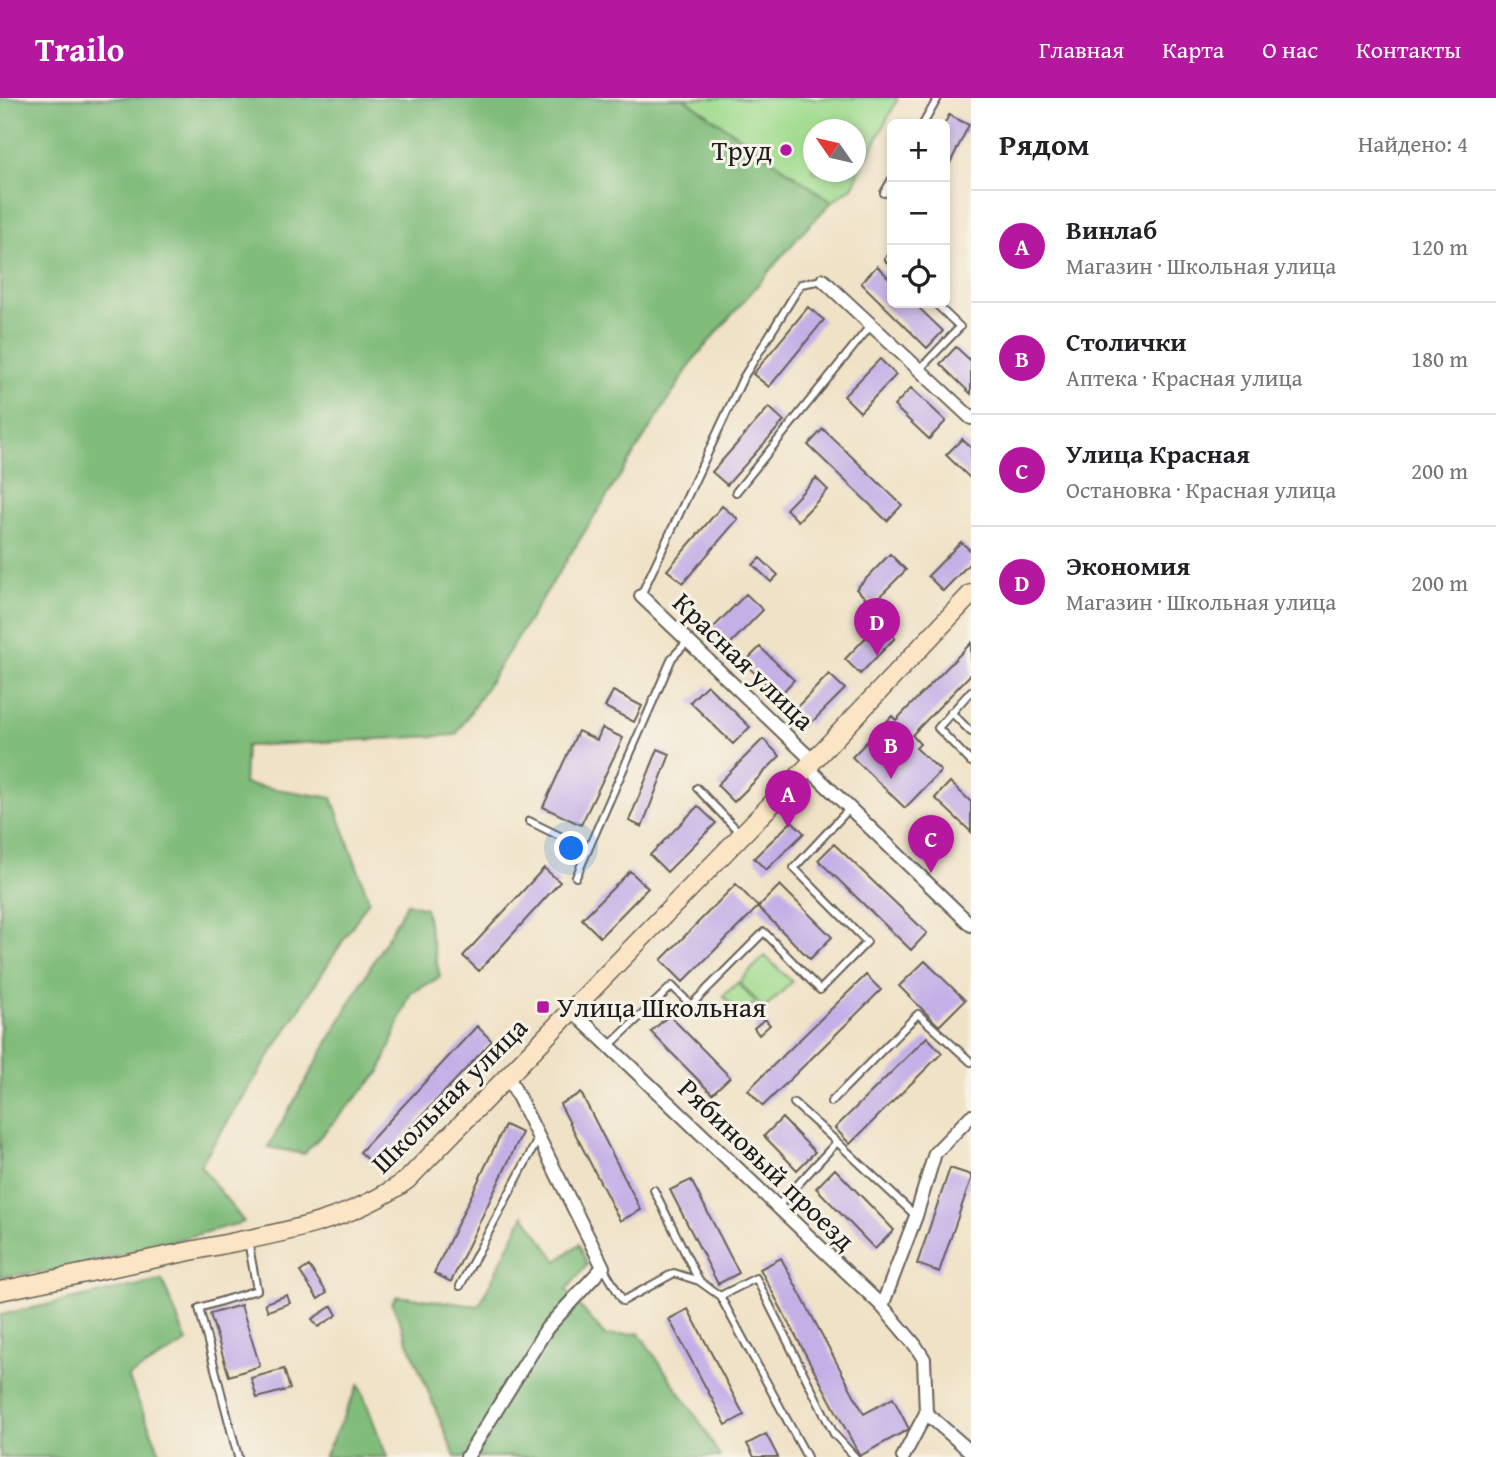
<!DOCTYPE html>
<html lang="ru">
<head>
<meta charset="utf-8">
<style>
	body { margin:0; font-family:"Gentium Book Plus",serif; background:#f2f2f2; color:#202124 }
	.controls { position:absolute; right:21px; top:21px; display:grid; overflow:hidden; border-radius:10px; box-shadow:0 4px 10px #0003 }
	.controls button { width:63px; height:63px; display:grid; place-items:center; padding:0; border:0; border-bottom:2px solid #e0e0e0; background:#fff; color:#202124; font:35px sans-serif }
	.compass { position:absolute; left:803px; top:21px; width:63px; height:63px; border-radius:50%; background:#fff; box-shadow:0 4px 10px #0003; rotate:304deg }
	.you { position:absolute; left:572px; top:751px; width:24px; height:24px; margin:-18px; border:5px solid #fff; border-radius:50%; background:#1a73e8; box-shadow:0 0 0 10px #1a73e833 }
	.badge { display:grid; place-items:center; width:46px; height:46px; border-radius:50%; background:#b5179e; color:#fff; font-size:23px; font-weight:700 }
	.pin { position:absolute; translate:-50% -58px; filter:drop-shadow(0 2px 4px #0008) }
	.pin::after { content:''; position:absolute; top:37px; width:24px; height:21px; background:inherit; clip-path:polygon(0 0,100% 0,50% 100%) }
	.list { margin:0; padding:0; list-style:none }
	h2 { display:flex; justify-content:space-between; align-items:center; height:91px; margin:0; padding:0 28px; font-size:30px }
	h2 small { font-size:23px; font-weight:400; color:#757577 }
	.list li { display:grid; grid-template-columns:46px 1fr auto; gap:21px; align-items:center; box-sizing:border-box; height:112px; padding:0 28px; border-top:2px solid #e0e0e0 }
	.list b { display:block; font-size:26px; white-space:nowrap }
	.list p { margin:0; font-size:23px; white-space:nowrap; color:#757577 }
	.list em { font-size:23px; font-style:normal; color:#757577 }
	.icon { flex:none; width:38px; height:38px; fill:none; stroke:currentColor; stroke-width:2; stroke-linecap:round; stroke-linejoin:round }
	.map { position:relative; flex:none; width:971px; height:1359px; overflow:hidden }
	header { display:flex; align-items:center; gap:42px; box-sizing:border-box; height:98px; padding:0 35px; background:#b5179e; color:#fff }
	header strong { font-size:33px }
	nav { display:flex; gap:38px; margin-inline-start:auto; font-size:24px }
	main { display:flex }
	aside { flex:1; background:#fff }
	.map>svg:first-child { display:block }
	.green { fill:#a1dc8f; stroke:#5e7c56; stroke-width:2; fill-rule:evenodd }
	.forest { fill:#80bc7a; stroke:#4e6c4b; stroke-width:2 }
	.building { fill:#c4b0e7 }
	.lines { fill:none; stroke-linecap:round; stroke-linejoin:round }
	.lane-casing { stroke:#666158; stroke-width:10 }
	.street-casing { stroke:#666158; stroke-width:16 }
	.secondary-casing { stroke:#666158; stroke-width:21 }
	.lane { stroke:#fff; stroke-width:6 }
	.street { stroke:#fff; stroke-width:12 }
	.secondary { stroke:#fce5c4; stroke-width:18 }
	.poi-dot { fill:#b5179e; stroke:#f7f3e8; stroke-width:2.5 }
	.labels { text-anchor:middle; stroke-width:6; stroke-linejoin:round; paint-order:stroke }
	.poi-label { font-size:28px; fill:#1c1c1c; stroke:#f7f3e8; text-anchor:end }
	.street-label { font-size:28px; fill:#1c1c1c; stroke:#f7f3e8 }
</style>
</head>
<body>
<header>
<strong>Trailo</strong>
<nav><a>Главная</a><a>Карта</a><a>О нас</a><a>Контакты</a></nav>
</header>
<main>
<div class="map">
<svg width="971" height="1359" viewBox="0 0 971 1359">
	<rect width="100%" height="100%" fill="#f7f3e8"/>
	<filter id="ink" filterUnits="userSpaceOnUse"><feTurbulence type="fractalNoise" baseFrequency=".0143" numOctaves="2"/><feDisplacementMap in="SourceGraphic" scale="14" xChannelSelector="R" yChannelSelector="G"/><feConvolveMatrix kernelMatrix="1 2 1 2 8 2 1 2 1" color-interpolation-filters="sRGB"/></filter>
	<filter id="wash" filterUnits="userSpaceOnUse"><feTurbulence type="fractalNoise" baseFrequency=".00686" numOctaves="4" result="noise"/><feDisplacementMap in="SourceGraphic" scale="28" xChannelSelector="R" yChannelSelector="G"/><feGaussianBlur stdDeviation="1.57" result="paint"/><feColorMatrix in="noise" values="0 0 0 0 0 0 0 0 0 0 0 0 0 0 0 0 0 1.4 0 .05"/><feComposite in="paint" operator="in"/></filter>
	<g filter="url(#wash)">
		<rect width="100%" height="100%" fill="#f0e2c6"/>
		<path class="green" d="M684,0H898L852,89L832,104ZM814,32H856V74H814Z
			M765,858L792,884L764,911L739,884Z
			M737,885L756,904L742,918L723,898Z"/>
		<path class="forest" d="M0,0H684L832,104L802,135L694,261L456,637L246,648L244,686L332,700L369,802L200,1067L244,1124L68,1171L0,1179Z
			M407,805L425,810L440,879L410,896L380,974L304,1056L268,1049Z
			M524,1117L557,1163L579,1146L587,1167L566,1192L605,1238L639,1235L702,1327L720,1359H455L392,1205L397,1198L479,1208Z
			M162,1182L187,1244L128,1279L162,1359H0V1217Z
			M359,1286L387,1359H324Z"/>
		<g id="blocks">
			<path class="building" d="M949,17L969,27L945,75V25Z
				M877,168L892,183V205H914L943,233L927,250L861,185Z
				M808,209L824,222L769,289L753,276Z
				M956,249L971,263V296L940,266Z
				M880,261L896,277L860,314L844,298Z
				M911,290L946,323L929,341L894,308Z
				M769,309L784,323L727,387L712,374Z
				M823,331L902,407L887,423L808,347Z
				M962,341L971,350V381L946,357Z
				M816,380L828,392L798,423L786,411Z
				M722,408L738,421L683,485L667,472Z
				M961,444L971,453V464L943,493L928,478Z
				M890,456L906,472L872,506L856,491Z
				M760,460L778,477L771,484L753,467Z
				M746,496L763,512L728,548L711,532Z
				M880,525L895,540L860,576L845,561Z
				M971,545V576L912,637L920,646L916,650L941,673L905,710L852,659L892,618L896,622Z
				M760,549L794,582L779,598L744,565Z
				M829,576L845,591L809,627L794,612Z
				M707,587L750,629L733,646L690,604Z
				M613,593L642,608L634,624L605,609Z
				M602,630L623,640L581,727L543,709L578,633L597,642Z
				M763,641L780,658L734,704L717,687Z
				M658,651L670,656L642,729L629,723Z
				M950,684L971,704V734L935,700Z
				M698,708L716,725L667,774L650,757Z
				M792,723L804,735L766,772L754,760Z
				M834,746L927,835L911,852L818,762Z
				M544,770L560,784L479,873L463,858Z
				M630,773L648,790L600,839L582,821Z
				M736,786L758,809L683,884L661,862Z
				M780,787L832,839L810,861L758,809Z
				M925,863L965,902L939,928L899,888Z
				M866,877L881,892L763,1008L748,992Z
				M669,917L730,979L712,996L651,934Z
				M765,921L770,927L759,937L754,930Z
				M477,928L492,943L375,1068L360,1054Z
				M927,939L942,955L850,1046L835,1030Z
				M581,995L641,1112L620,1123L560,1006Z
				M782,1020L815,1054L797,1072L764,1038Z
				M505,1027L522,1035L451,1184L434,1175Z
				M950,1070L971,1077V1081L939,1174L917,1166Z
				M835,1071L894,1132L875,1151L816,1090Z
				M691,1082L739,1175L718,1186L670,1092Z
				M781,1160L864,1316L893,1300L909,1331L860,1358L760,1171Z
				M309,1168L327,1195L318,1201L300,1174Z
				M287,1197L290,1205L268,1213L265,1205Z
				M241,1207L260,1268L229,1278L210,1216Z
				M332,1208L337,1217L318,1229L312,1221Z
				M688,1211L744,1317L726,1327L669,1221Z
				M284,1271L290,1291L257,1300L251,1280Z
				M766,1336L778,1359H754L747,1346Z"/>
		</g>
	</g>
	<g filter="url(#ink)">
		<use href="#blocks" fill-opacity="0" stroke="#666158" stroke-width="2"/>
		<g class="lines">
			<defs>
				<path id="lane" d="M923,26L938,0
					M884,95L892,81
					M889,161L892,164
					M919,272L960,229L935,205
					M736,394L871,227
					M641,497L743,280L801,186L823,182
					M971,593L938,630L971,664
					M951,614L971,634
					M697,690L740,735
					M529,723L588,752
					M576,779L672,560L688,543
					M609,948L672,888L691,907L764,834L820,892L867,844L794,770L849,711
					M831,1004L918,916L971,964
					M794,1005L837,1044
					M654,1092L699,1183
					M777,1109L837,1044L916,1118
					M603,1169L623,1203L674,1175L699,1183L720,1198L807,1359
					M460,1188L538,1041
					M720,1198L756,1180L834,1336L855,1359
					M238,1359L199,1210L257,1192L248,1143"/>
				<path id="street" d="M823,182L971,320
					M641,498L813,663
					M807,669L971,827
					M571,912L882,1208L915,1247L924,1261L926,1315L903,1359
					M882,1208L916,1118L935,1055L971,1018
					M926,1315L971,1354
					M467,1359L547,1230L603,1169L508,978"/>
				<path id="secondary" d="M0,1193C65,1179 130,1166 195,1152C268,1137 345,1127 407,1082L796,681L971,496"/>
			</defs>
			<use href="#lane" class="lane-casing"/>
			<use href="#street" class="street-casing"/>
			<use href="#secondary" class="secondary-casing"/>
			<use href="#lane" class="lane"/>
			<use href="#street" class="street"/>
			<use href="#secondary" class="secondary"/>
		</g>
	</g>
	<g class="poi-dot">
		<circle cx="786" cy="52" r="7"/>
		<rect x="536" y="902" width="14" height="14" rx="3.5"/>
	</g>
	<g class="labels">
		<g class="poi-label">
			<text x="772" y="62">Труд</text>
			<text x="557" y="919" text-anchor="start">Улица Школьная</text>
		</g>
		<g class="street-label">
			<text transform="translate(744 563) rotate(44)" y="10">Красная улица</text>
			<text transform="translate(449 997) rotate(-45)" y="10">Школьная улица</text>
			<text transform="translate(767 1066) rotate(44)" y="10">Рябиновый проезд</text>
		</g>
	</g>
</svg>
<div class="controls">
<button>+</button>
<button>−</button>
<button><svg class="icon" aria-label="locate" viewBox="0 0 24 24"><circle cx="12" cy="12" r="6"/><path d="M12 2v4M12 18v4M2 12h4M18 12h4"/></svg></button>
</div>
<svg class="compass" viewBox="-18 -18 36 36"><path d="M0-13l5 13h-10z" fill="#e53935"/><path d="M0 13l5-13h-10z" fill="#757577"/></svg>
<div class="you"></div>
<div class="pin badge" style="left:788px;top:730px">A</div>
<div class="pin badge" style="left:891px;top:681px">B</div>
<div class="pin badge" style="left:931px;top:775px">C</div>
<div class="pin badge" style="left:877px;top:558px">D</div>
</div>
<aside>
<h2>Рядом<small>Найдено: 4</small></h2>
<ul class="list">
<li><span class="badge">A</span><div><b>Винлаб</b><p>Магазин · Школьная улица</p></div><em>120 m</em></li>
<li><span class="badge">B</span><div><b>Столички</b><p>Аптека · Красная улица</p></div><em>180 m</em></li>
<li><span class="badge">C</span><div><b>Улица Красная</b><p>Остановка · Красная улица</p></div><em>200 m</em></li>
<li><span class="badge">D</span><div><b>Экономия</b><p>Магазин · Школьная улица</p></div><em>200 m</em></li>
</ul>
</aside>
</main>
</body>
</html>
